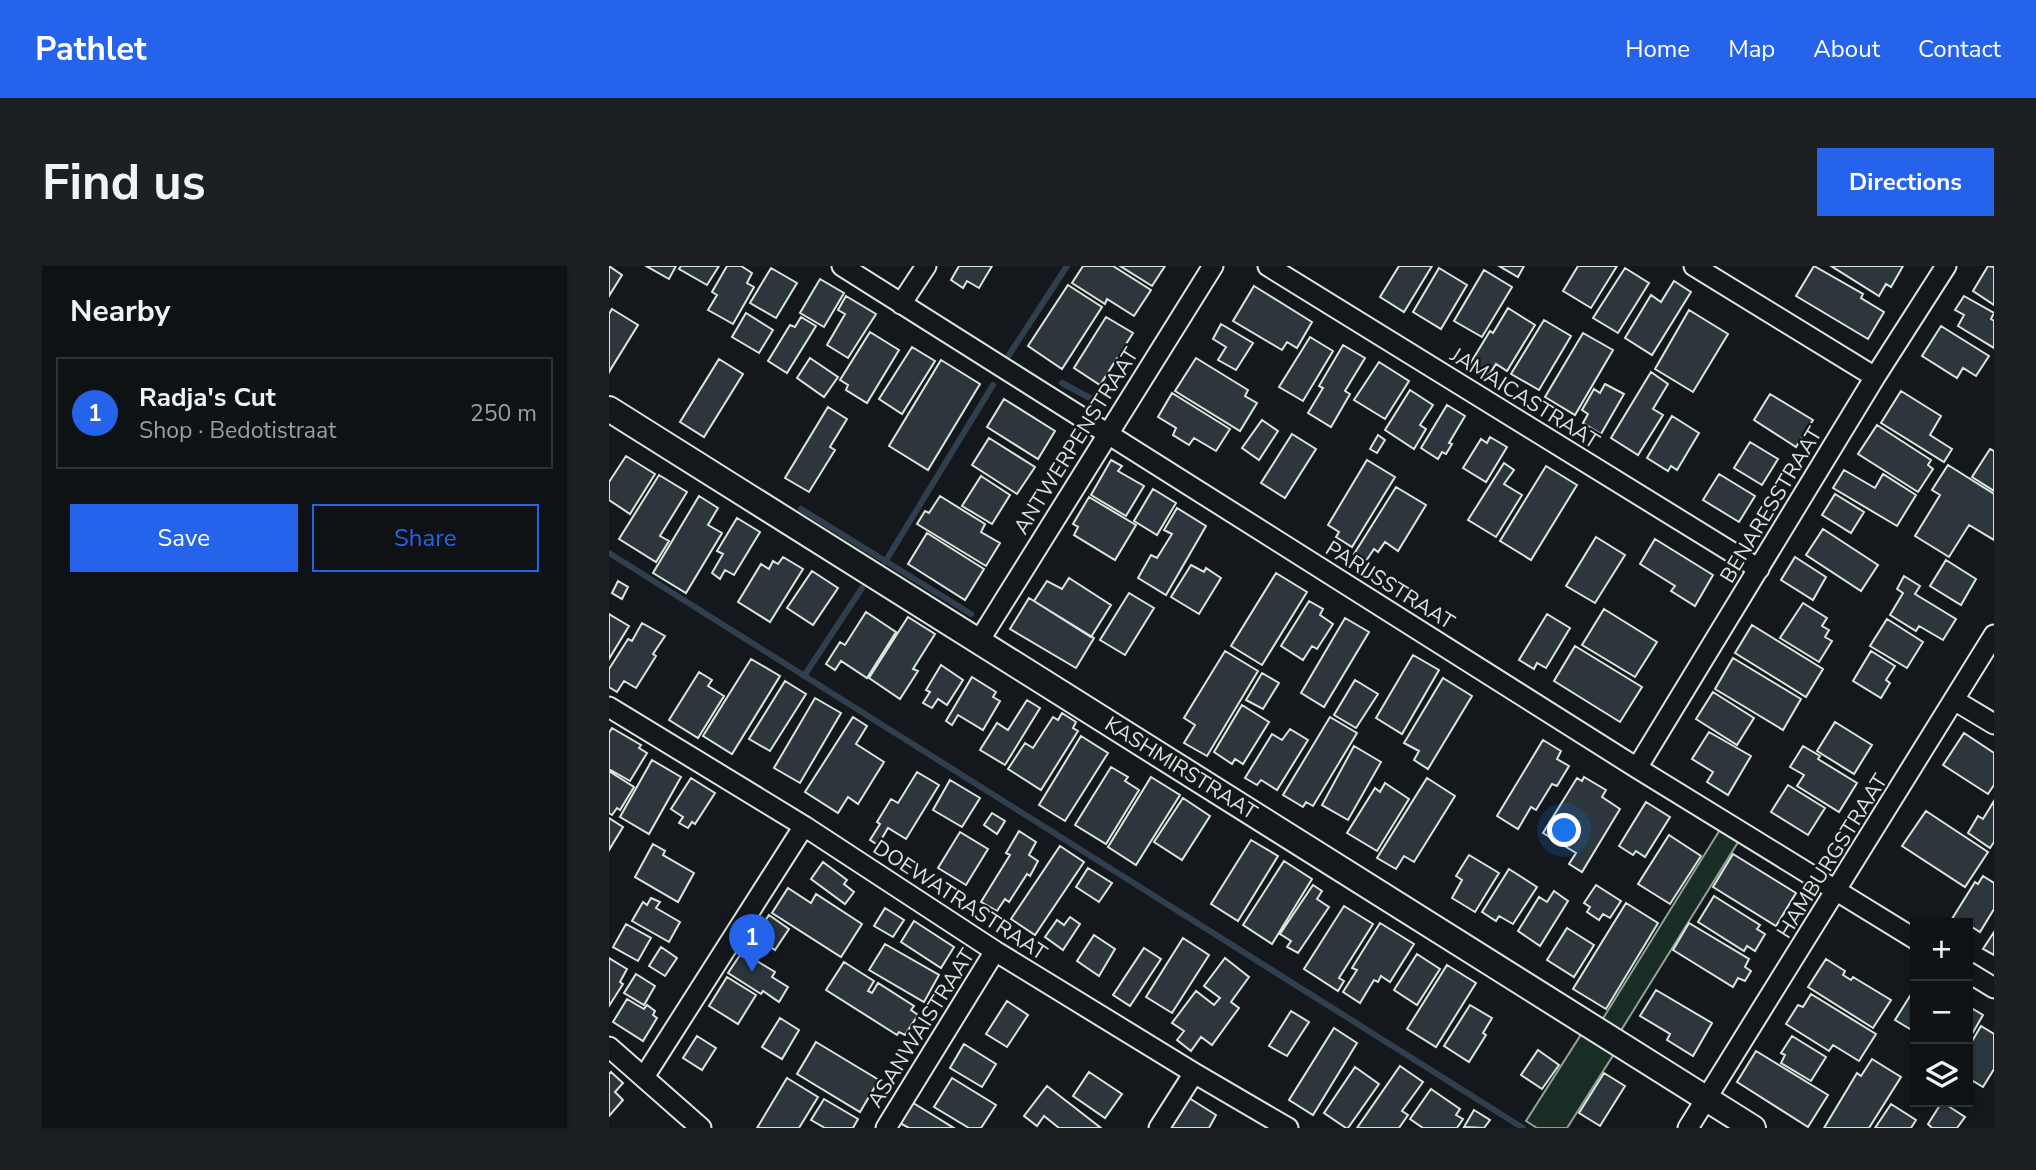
<!DOCTYPE html>
<html lang="en">
<head>
<meta charset="utf-8">
<style>
	body { margin:0; font-family:"Nunito Sans",sans-serif; background:#1d2022; color:#f1f3f6 }
	.controls { position:absolute; right:21px; bottom:21px; display:grid; overflow:hidden; border-radius:0px; box-shadow:0 2px 5px #0004 }
	.controls button { width:63px; height:63px; display:grid; place-items:center; padding:0; border:0; border-bottom:2px solid #2f3234; background:#0f1215; color:#f1f3f6; font:35px sans-serif }
	.you { position:absolute; left:956px; top:565px; width:24px; height:24px; margin:-18px; border:5px solid #fff; border-radius:50%; background:#1a73e8; box-shadow:0 0 0 10px #1a73e833 }
	.badge { display:grid; place-items:center; width:46px; height:46px; border-radius:50%; background:#2563eb; color:#fff; font-size:23px; font-weight:700 }
	.pin { position:absolute; translate:-50% -58px; filter:drop-shadow(0 2px 4px #0008) }
	.pin::after { content:''; position:absolute; top:37px; width:24px; height:21px; background:inherit; clip-path:polygon(0 0,100% 0,50% 100%) }
	.list { margin:0; padding:0; list-style:none }
	h2 { display:flex; justify-content:space-between; align-items:center; height:91px; margin:0; padding:0 28px; font-size:30px }
	h2 small { font-size:23px; font-weight:400; color:#9b9ea0 }
	.list li { display:grid; grid-template-columns:46px 1fr auto; gap:21px; align-items:center; box-sizing:border-box; height:112px; margin:0 14px 14px; padding:0 14px; border:2px solid #2f3234; border-radius:0px }
	.list b { display:block; font-size:26px; white-space:nowrap }
	.list p { margin:0; font-size:23px; white-space:nowrap; color:#9b9ea0 }
	.list em { font-size:23px; font-style:normal; color:#9b9ea0 }
	.actions { display:flex; gap:14px; padding:21px 28px }
	.actions a { flex:1; padding:16px 0; border:2px solid #2563eb; border-radius:0px; text-align:center; font-size:24px; color:#2563eb }
	.actions .main { background:#2563eb; color:#fff }
	.icon { flex:none; width:38px; height:38px; fill:none; stroke:currentColor; stroke-width:2; stroke-linecap:round; stroke-linejoin:round }
	.map { position:relative; flex:none; width:1385px; height:862px; overflow:hidden; border-radius:0px }
	header { display:flex; align-items:center; gap:42px; box-sizing:border-box; height:98px; padding:0 35px; background:#2563eb; color:#fff }
	header strong { font-size:33px }
	nav { display:flex; gap:38px; margin-inline-start:auto; font-size:24px }
	.intro { display:flex; align-items:center; justify-content:space-between; box-sizing:border-box; height:168px; padding:0 42px }
	h1 { margin:0; font-size:49px }
	.button { padding:18px 32px; border-radius:0px; background:#2563eb; color:#fff; font-size:24px; font-weight:700 }
	main { display:flex; gap:42px; padding:0 42px }
	aside { flex:1; background:#0f1215; border-radius:0px; box-shadow:0 2px 5px #0004 }
	.map>svg:first-child { display:block }
	.green { fill:#1a2d24; stroke:#939e99; stroke-width:2 }
	.lines { fill:none; stroke-linecap:round; stroke-linejoin:round }
	.stream { stroke:#2f3f4d; stroke-width:6 }
	.building { fill:#2c363c; stroke:#d8e6dc; stroke-width:2 }
	.minor-casing { stroke:#d8e6dc; stroke-width:23 }
	.tertiary-casing { stroke:#d8e6dc; stroke-width:28 }
	.minor { stroke:#14181c; stroke-width:19 }
	.tertiary { stroke:#14181c; stroke-width:24 }
	.labels { text-anchor:middle; stroke-width:5; stroke-linejoin:round; paint-order:stroke }
	.street-label { font-size:21px; fill:#d8e6dc; stroke:#14181c }
</style>
</head>
<body>
<header>
<strong>Pathlet</strong>
<nav><a>Home</a><a>Map</a><a>About</a><a>Contact</a></nav>
</header>
<div class="intro"><h1>Find us</h1><a class="button">Directions</a></div>
<main>
<aside>
<h2>Nearby<small></small></h2>
<ul class="list">
<li><span class="badge">1</span><div><b>Radja's Cut</b><p>Shop · Bedotistraat</p></div><em>250 m</em></li>
</ul>
<div class="actions"><a class="main">Save</a><a>Share</a></div>
</aside>
<div class="map">
<svg width="1385" height="862" viewBox="0 0 1385 862">
	<rect width="100%" height="100%" fill="#14181c"/>
	<path class="green" d="M1112,562L1131,573L1011,766L993,754Z
		M973,767L1005,788L958,862H928L917,855Z"/>
	<g class="lines">
		<path class="stream" d="M400,89L458,0
			M453,117L496,140
			M192,243L362,348
			M0,287L914,862
			M276,296L384,119
			M195,410L253,322"/>
	</g>
	<path class="building" d="M0,0L13,9L0,30Z
		M37,0H67L60,13Z
		M72,0H110L98,19L70,3Z
		M118,0H132L143,7L138,17L145,21L124,58L99,44L108,29L103,26Z
		M350,0H383L370,22L358,15L354,22L342,14Z
		M474,0H504L542,24L525,50L498,33L496,38L463,17Z
		M511,0H556L543,20Z
		M790,0H823L795,46L771,31Z
		M890,0H915L909,11Z
		M969,0H1008L982,42L954,25Z
		M1205,0L1254,28L1252,32L1275,46L1259,73L1187,30Z
		M1222,0H1294L1282,21L1277,18L1270,30Z
		M1379,0L1385,1V39L1364,25Z
		M162,2L188,17L167,52L141,37Z
		M830,2L858,19L832,63L804,46Z
		M1016,2L1040,17L1009,67L984,52Z
		M875,4L903,21L873,71L845,55Z
		M211,13L235,27L215,61L191,47Z
		M1065,15L1082,26L1043,89L1016,72L1042,29L1052,36Z
		M459,19L493,41L453,103L419,80Z
		M645,20L703,56L688,82L678,76L673,84L624,55Z
		M237,30L267,48L239,92L218,79L236,48L229,44Z
		M1355,30L1385,47L1382,53L1385,55V82L1349,60L1355,49L1346,44Z
		M899,42L926,59L898,105L887,98L880,109L861,98L881,65L884,67Z
		M3,43L29,59L0,106V48Z
		M1080,44L1119,68L1084,126L1046,103Z
		M137,47L164,64L150,87L123,71Z
		M192,51L207,60L178,107L159,95L181,59L186,61Z
		M497,51L524,67L491,119L465,102Z
		M935,54L962,70L930,124L902,108Z
		M612,58L644,77L627,104L609,94L617,81L604,73Z
		M1332,60L1380,90L1367,110L1354,102L1348,112L1313,90Z
		M261,66L290,84L258,137L237,124L239,119L231,114Z
		M974,67L1004,84L966,149L936,131Z
		M701,71L724,85L694,135L670,121Z
		M734,79L756,92L736,125L741,128L722,161L699,147L714,122L710,120Z
		M303,81L326,95L293,148L270,133Z
		M201,92L229,111L215,131L188,112Z
		M587,92L639,124L636,130L648,137L631,165L566,125Z
		M110,93L134,108L95,171L71,156Z
		M332,94L371,118L319,204L280,180Z
		M770,96L800,115L776,153L745,134Z
		M1042,106L1059,118L1044,143L1054,149L1029,189L1002,172Z
		M996,118L1015,128L992,168L974,157L979,148L973,144L985,123L991,127Z
		M801,124L824,139L811,159L817,163L805,183L776,164Z
		M1292,125L1332,150L1321,169L1343,183L1335,196L1272,157Z
		M563,127L621,163L607,185L585,172L580,179L564,169L567,162L549,151Z
		M1161,128L1204,154L1187,181L1145,154Z
		M395,133L446,165L429,193L378,161Z
		M838,139L856,150L840,177L843,178L837,188L833,186L829,193L812,182Z
		M219,141L238,153L221,181L226,184L200,226L176,212Z
		M1063,150L1090,167L1068,204L1062,200L1059,205L1038,192Z
		M653,154L669,165L650,194L633,182Z
		M1268,159L1322,194L1319,199L1324,203L1309,226L1249,188Z
		M683,168L707,183L676,232L652,217Z
		M769,169L776,174L768,187L761,183Z
		M881,171L898,181L877,216L854,202L872,173L878,177Z
		M380,172L426,201L408,228L363,199Z
		M1141,176L1169,193L1153,219L1125,202Z
		M1381,183L1385,185V225L1363,211Z
		M17,190L46,208L21,248L0,234V216Z
		M502,194L513,200L509,205L535,220L517,250L482,229Z
		M758,194L786,211L743,281L727,271L730,266L719,259Z
		M895,197L905,204L895,218L913,229L887,271L859,254Z
		M1339,199L1385,228V274L1360,259L1340,291L1306,270L1331,229L1323,224Z
		M937,200L968,219L922,294L891,275Z
		M1235,204L1266,222L1274,208L1307,229L1288,260L1224,222Z
		M1110,208L1146,230L1130,256L1094,234Z
		M50,209L78,226L51,270L60,275L47,296L10,273Z
		M372,210L401,229L383,258L353,240Z
		M787,221L817,239L789,285L776,276L769,286L765,283L757,295L745,288Z
		M544,223L567,237L548,269L525,255Z
		M1226,228L1255,246L1242,267L1213,249Z
		M90,230L109,242L99,259L113,267L77,327L44,307Z
		M331,230L376,258L372,266L391,277L377,300L308,258L316,245L320,247Z
		M480,231L527,259L506,294L465,269L469,261L464,258Z
		M568,242L597,260L557,329L529,312L542,289L548,292L563,268L555,264Z
		M128,252L151,266L125,309L116,304L111,313L103,307L114,288L108,285Z
		M1214,263L1269,299L1252,325L1197,289Z
		M318,267L375,303L356,334L299,298Z
		M987,271L1016,289L986,337L957,320Z
		M1046,273L1104,309L1086,340L1062,325L1066,320L1031,298Z
		M174,291L194,303L161,356L129,336L152,298L160,303L164,295L169,298Z
		M1186,291L1217,311L1204,334L1172,314Z
		M1337,294L1367,313L1352,339L1321,320Z
		M582,299L595,306L597,302L612,312L590,348L562,331Z
		M203,305L229,322L204,359L178,342Z
		M667,307L698,326L653,399L622,380Z
		M1295,310L1311,320L1306,328L1347,353L1334,374L1310,360L1307,365L1281,349L1294,327L1288,323Z
		M460,312L502,339L482,371L425,335L438,315L453,323Z
		M9,315L19,321L13,333L3,327Z
		M520,327L545,342L516,389L491,374Z
		M420,332L485,372L467,402L401,363Z
		M700,335L714,343L711,349L724,358L708,383L703,380L694,394L672,380Z
		M1194,337L1218,352L1213,360L1220,364L1216,371L1223,375L1210,396L1171,372Z
		M995,343L1048,376L1026,411L973,379Z
		M257,346L287,366L258,412L232,395L226,404L217,398L231,376L236,379Z
		M0,348L20,360L0,393Z
		M938,348L961,362L937,402L928,397L925,403L910,394Z
		M299,351L326,368L304,403L309,405L291,433L260,412Z
		M736,352L760,366L715,441L692,427Z
		M1278,353L1314,376L1298,402L1261,380Z
		M33,357L56,370L44,388L47,390L27,422L15,415L8,426L0,421V403L19,373L23,375Z
		M1143,359L1214,403L1197,431L1126,387Z
		M966,380L1033,421L1011,456L945,415Z
		M616,385L649,405L598,490L575,477L586,459L575,452Z
		M1262,385L1286,400L1277,414L1281,417L1272,432L1244,415Z
		M804,389L830,404L793,468L767,452Z
		M1124,392L1192,433L1174,464L1106,423Z
		M142,393L171,410L123,488L94,470Z
		M332,399L354,414L338,439L329,433L323,442L314,437L321,426L317,424Z
		M90,406L103,414L99,420L115,430L89,472L60,454Z
		M653,407L670,417L654,443L637,434Z
		M363,411L387,426L384,431L391,435L374,464L349,449L343,459L337,455Z
		M834,412L863,430L819,503L805,494L810,485L795,477Z
		M746,414L769,428L747,462L725,449Z
		M176,415L197,428L161,485L140,473Z
		M1104,426L1145,452L1128,479L1087,453Z
		M206,432L232,447L191,517L165,502Z
		M418,434L431,442L396,499L371,484L388,457L399,464Z
		M633,439L660,456L634,498L626,493L623,498L605,486Z
		M453,447L467,456L464,462L469,465L432,524L399,503L416,477L424,482L444,451L449,454Z
		M244,451L258,460L247,478L275,496L249,538L239,531L229,547L196,526Z
		M721,451L748,467L704,540L697,536L694,541L674,529Z
		M1226,456L1263,479L1245,508L1208,485Z
		M3,462L32,479L30,482L38,487L21,515L0,503V467Z
		M681,463L699,474L668,524L652,514L648,519L636,512L663,468L673,474Z
		M1100,466L1142,490L1119,529L1098,516L1104,506L1083,493Z
		M1355,467L1385,487V519L1379,528L1334,499Z
		M472,470L499,487L456,555L430,539Z
		M934,474L952,485L948,493L960,500L948,520L943,518L927,544L922,541L909,563L888,550Z
		M745,480L772,496L739,554L713,539Z
		M1194,480L1211,490L1209,493L1248,517L1230,546L1188,520L1195,509L1181,501Z
		M43,494L72,511L40,568L11,551Z
		M502,501L519,511L516,515L530,524L497,578L466,559Z
		M0,505L25,521L11,544L8,542L3,549L0,547Z
		M308,506L330,519L297,573L279,562L269,579L261,574L271,558L268,556L282,533L289,537Z
		M542,511L571,529L527,599L499,581Z
		M975,511L997,524L993,531L1011,543L973,606L960,598L967,587L934,567L968,512L973,515Z
		M82,512L106,527L86,558L83,556L79,562L70,557L74,551L62,543Z
		M818,512L846,530L805,596L795,590L787,603L768,592Z
		M341,514L371,532L353,561L324,544Z
		M776,517L800,533L768,585L738,567L766,522L771,526Z
		M1179,519L1216,542L1199,569L1162,546Z
		M574,532L601,550L573,594L545,576Z
		M1385,535V576L1381,582L1359,567L1369,550L1374,553Z
		M1037,536L1061,551L1036,591L1027,585L1024,589L1010,580Z
		M1317,545L1379,586L1356,621L1293,580Z
		M383,547L396,555L388,568L375,559Z
		M0,552L14,561L0,584Z
		M410,565L427,576L420,589L429,595L421,610L418,608L400,636L396,633L388,645L372,636L401,589L397,587Z
		M351,566L379,583L357,619L329,602Z
		M1060,569L1092,590L1061,638L1029,618Z
		M642,574L669,590L629,655L602,638Z
		M44,578L56,585L54,589L85,607L69,636L26,611Z
		M451,580L475,596L426,669L402,653Z
		M1124,588L1187,627L1167,660L1104,621Z
		M860,589L890,607L866,646L843,632L853,614L847,610Z
		M675,595L703,613L663,678L634,659Z
		M214,596L238,614L235,618L245,626L236,638L202,613Z
		M479,602L503,617L490,636L467,621Z
		M900,603L928,621L904,658L890,650L887,655L873,646Z
		M1374,610L1385,617V643L1371,666L1363,661L1359,667V657L1341,656L1366,616L1369,618Z
		M704,619L713,625L708,633L720,641L689,687L678,681L682,675L671,668Z
		M987,619L1012,635L1001,652L994,648L990,654L978,646L981,641L975,637Z
		M179,622L202,637L207,628L253,658L232,691L163,647Z
		M945,625L959,635L931,680L909,665L930,631L938,636Z
		M1105,630L1151,659L1148,663L1156,668L1146,685L1138,680L1135,685L1089,656Z
		M42,632L51,636L47,642L71,656L60,676L23,655L34,636L38,639Z
		M1017,637L1049,657L997,743L964,723Z
		M735,640L764,658L730,712L735,715L729,725L695,703Z
		M276,642L295,654L284,671L265,660Z
		M160,649L180,663L166,684L146,670Z
		M461,651L471,658L454,684L436,671L448,654L455,659Z
		M305,655L345,681L332,702L292,676Z
		M771,657L805,678L781,716L772,710L769,716L765,714L751,737L734,726L748,704L743,702Z
		M1080,657L1140,693L1136,701L1142,705L1136,715L1129,712L1124,721L1064,684Z
		M17,658L42,672L29,695L4,681Z
		M958,662L985,679L965,711L938,694Z
		M1385,666V689L1374,683Z
		M485,669L506,683L490,710L468,695Z
		M574,672L600,689L563,747L537,731Z
		M276,678L330,709L315,736L260,704Z
		M52,681L68,692L56,710L40,700Z
		M535,682L552,693L521,740L504,729Z
		M133,686L166,706L163,711L179,721L170,736L154,725L152,728L119,707Z
		M808,688L831,703L808,739L785,724Z
		M0,692L18,703L11,716L14,718L0,740Z
		M616,692L640,711L622,736L630,742L603,779L592,771L582,785L568,774L575,765L563,757L587,725L605,739L611,732L595,720Z
		M1217,693L1236,705L1234,709L1242,714L1244,711L1282,734L1264,762L1199,721Z
		M235,696L265,715L259,725L263,727L269,717L305,740L302,744L309,749L296,769L290,766L288,769L217,724Z
		M838,699L867,717L827,781L798,763Z
		M27,708L46,720L35,739L15,727Z
		M118,711L147,729L129,758L100,740Z
		M1306,722V766L1286,754Z
		M1047,724L1103,757L1084,790L1058,774L1061,768L1031,750Z
		M1202,728L1267,768L1250,795L1224,779L1220,785L1177,758L1189,739L1194,741Z
		M18,733L35,743L38,739L46,745L44,749L48,752L34,775L4,756Z
		M398,735L419,749L398,781L377,768Z
		M861,739L883,752L874,767L877,769L860,796L835,780Z
		M1359,740L1374,749L1359,775Z
		M682,745L700,756L678,790L660,780Z
		M171,752L190,764L173,793L153,781Z
		M1372,760L1385,768V803L1374,821L1359,812V782Z
		M725,762L748,777L704,849L680,834Z
		M88,770L107,782L93,804L74,792Z
		M1183,770L1217,791L1202,815L1172,797L1176,789L1172,787Z
		M207,776L270,814L251,846L188,808Z
		M355,778L387,798L373,821L341,802Z
		M929,784L950,799L933,823L912,809Z
		M1147,785L1219,829L1199,861L1128,816Z
		M1263,793L1292,811L1260,862H1215L1248,807L1252,810Z
		M791,800L814,816L793,845L799,849L790,862H748Z
		M746,801L770,818L739,862H737L715,847Z
		M2,806L14,817L6,826L14,834L0,850V808Z
		M480,806L513,828L496,852L464,830Z
		M995,807L1016,820L991,860L970,847Z
		M178,812L209,831L190,862H148Z
		M343,812L387,839L372,862H360L325,841Z
		M438,820L492,862H450L435,850L428,860L415,850Z
		M822,823L851,843L847,849L854,853L848,862H814L801,853Z
		M580,832L607,849L600,862H562Z
		M215,833L249,853L244,862H216L202,854Z
		M301,835L345,862H300L289,856Z
		M1333,836L1356,851L1348,862H1323L1319,858Z
		M1282,838L1307,854L1302,862H1266Z
		M865,844L881,854L875,862L855,861Z"/>
	<g class="lines">
		<defs>
			<path id="minor" d="M233,0L1028,502L1306,673
				M659,0L1150,303
				M1085,0L1266,111
				M292,38L317,0
				M370,375L604,0
				M1345,434L1385,458
				M0,441L195,560L386,685L585,807L679,862
				M1028,502L1266,111L1337,0
				M1359,706L1385,722
				M0,781L92,862
				M35,811L195,560
				M277,862L386,685
				M550,862L585,807
				M1079,862L1385,369"/>
			<path id="tertiary" d="M0,143L1144,862"/>
		</defs>
		<use href="#minor" class="minor-casing"/>
		<use href="#tertiary" class="tertiary-casing"/>
		<use href="#minor" class="minor"/>
		<use href="#tertiary" class="tertiary"/>
	</g>
	<g class="labels">
		<g class="street-label">
			<text transform="translate(916 132) rotate(32)" y="7">JAMAICASTRAAT</text>
			<text transform="translate(467 175) rotate(-58)" y="7">ANTWERPENSTRAAT</text>
			<text transform="translate(1162 239) rotate(-59)" y="7">BENARESSTRAAT</text>
			<text transform="translate(781 319) rotate(32)" y="7">PARIJSSTRAAT</text>
			<text transform="translate(572 502) rotate(32)" y="7">KASHMIRSTRAAT</text>
			<text transform="translate(1223 590) rotate(-58)" y="7">HAMBURGSTRAAT</text>
			<text transform="translate(351 634) rotate(33)" y="7">DOEWATRASTRAAT</text>
			<text transform="translate(312 762) rotate(-58)" y="7">ASANWAISTRAAT</text>
		</g>
	</g>
</svg>
<div class="controls">
<button>+</button>
<button>−</button>
<button><svg class="icon" aria-label="layers" viewBox="0 0 24 24"><path d="M12 4l9 5-9 5-9-5zM3 14l9 5 9-5"/></svg></button>
</div>
<div class="you"></div>
<div class="pin badge" style="left:143px;top:706px">1</div>
</div>
</main>
</body>
</html>
